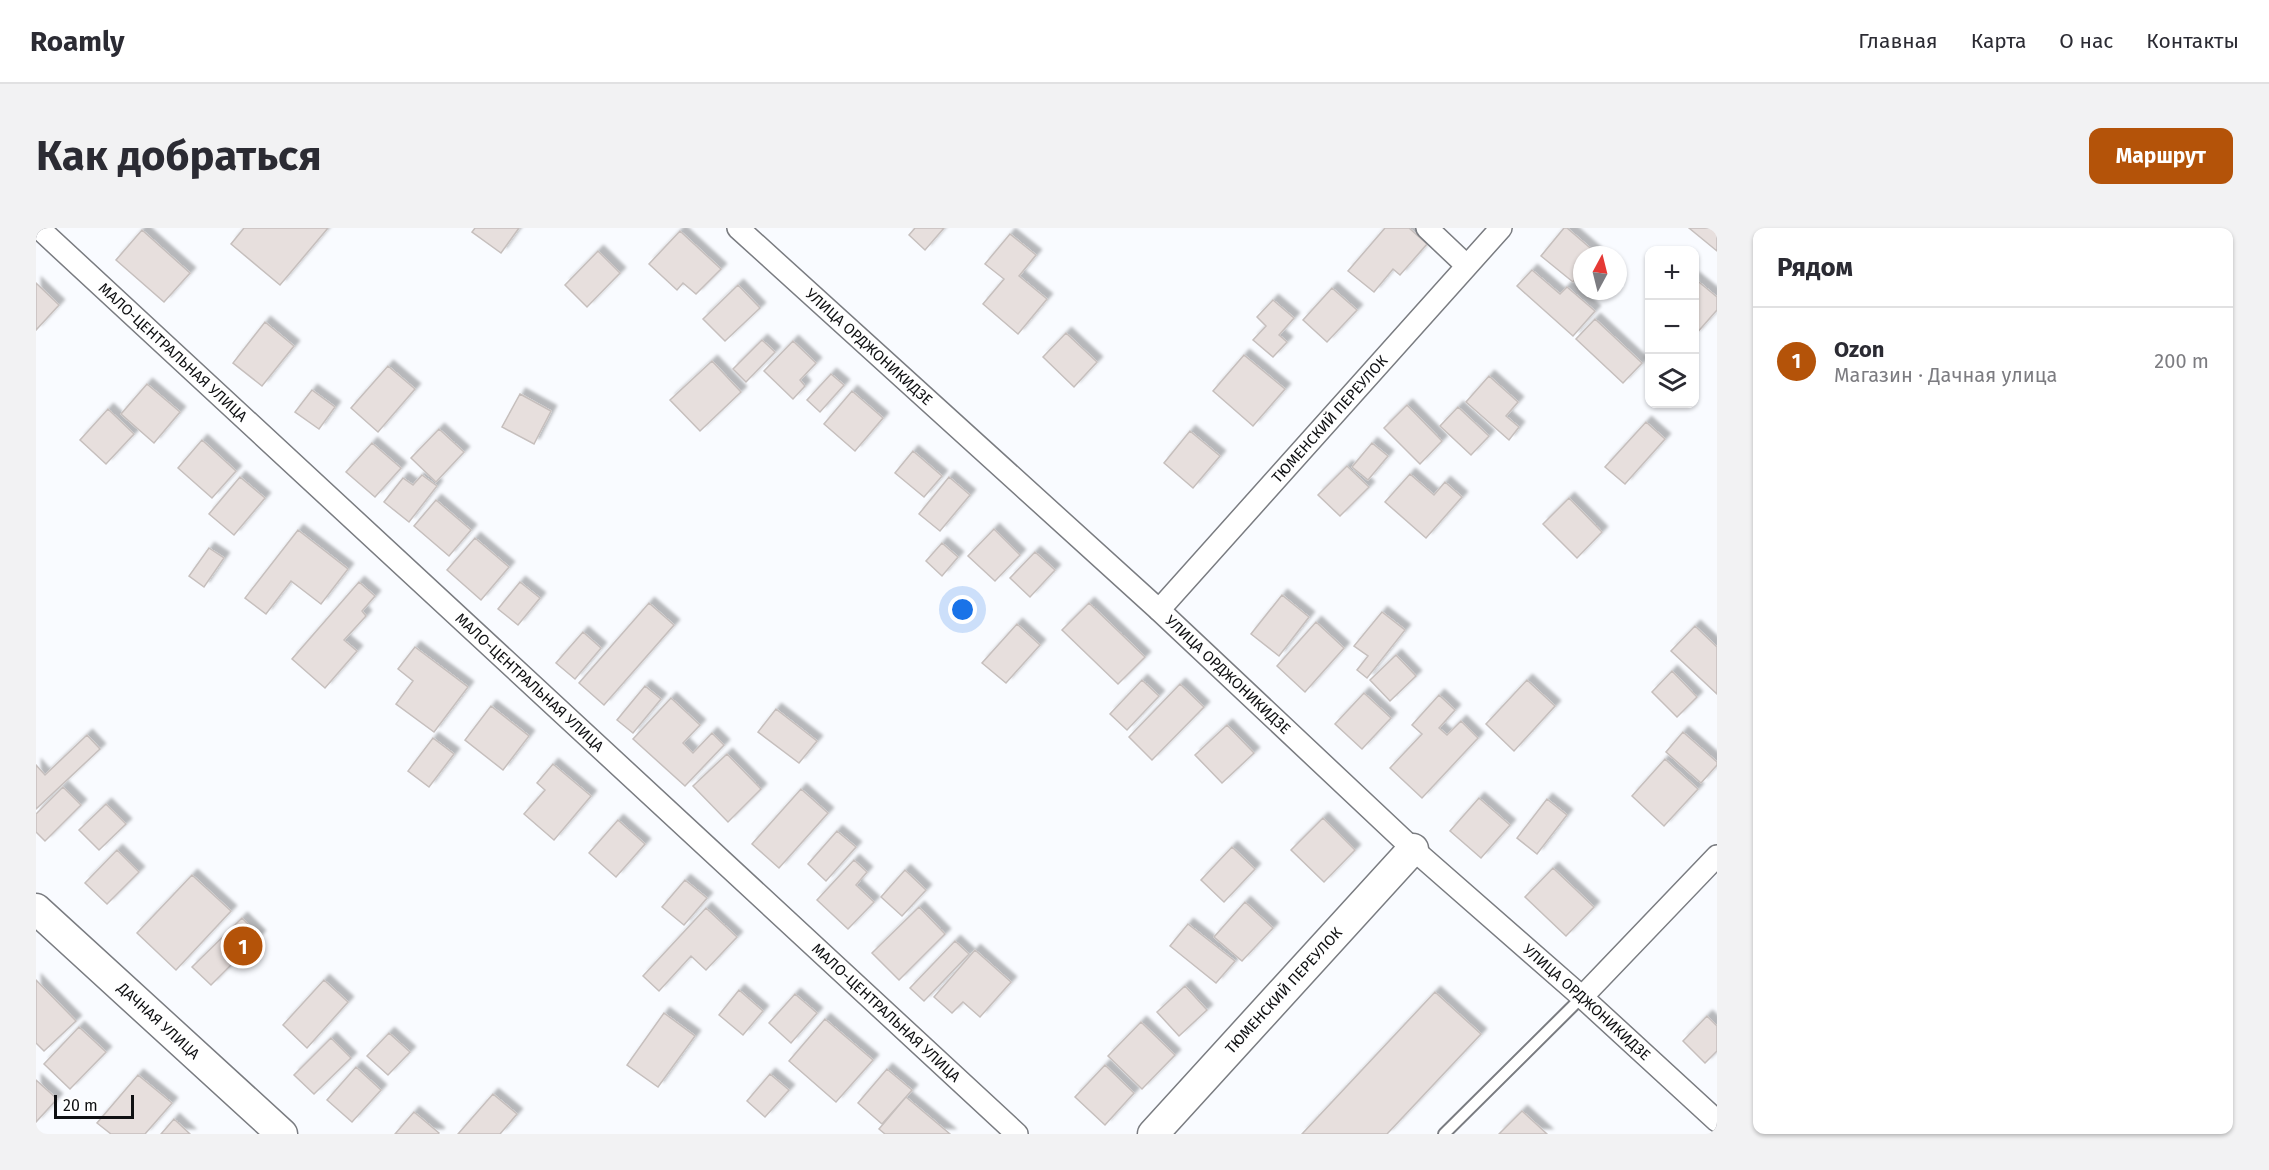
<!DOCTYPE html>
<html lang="ru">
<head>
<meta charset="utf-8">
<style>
	body { margin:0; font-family:"Fira Sans",sans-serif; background:#f2f2f3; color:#2b2b33 }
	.controls { position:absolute; right:18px; top:18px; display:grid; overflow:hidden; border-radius:12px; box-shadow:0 2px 4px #0004 }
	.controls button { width:54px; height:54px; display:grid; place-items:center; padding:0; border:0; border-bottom:2px solid #e1e1e2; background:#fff; color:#2b2b33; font:30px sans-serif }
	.compass { position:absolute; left:1537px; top:18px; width:54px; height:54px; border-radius:50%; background:#fff; box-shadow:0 2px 4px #0004; rotate:7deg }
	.scale { position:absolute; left:18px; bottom:15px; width:80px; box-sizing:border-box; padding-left:6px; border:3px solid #0f1012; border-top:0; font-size:16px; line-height:21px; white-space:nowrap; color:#0f1012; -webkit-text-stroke:4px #fff; paint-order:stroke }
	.you { position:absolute; left:927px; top:382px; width:21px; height:21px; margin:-15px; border:4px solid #fff; border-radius:50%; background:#1a73e8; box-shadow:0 0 0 9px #1a73e833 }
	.badge { display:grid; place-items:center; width:39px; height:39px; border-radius:50%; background:#b45309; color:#fff; font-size:20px; font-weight:700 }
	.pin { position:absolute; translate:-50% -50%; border:3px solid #fff; box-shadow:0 2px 6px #0006 }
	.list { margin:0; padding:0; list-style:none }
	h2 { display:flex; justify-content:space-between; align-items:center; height:78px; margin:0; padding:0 24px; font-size:26px }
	h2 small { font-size:20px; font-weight:400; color:#7c7c81 }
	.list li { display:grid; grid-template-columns:39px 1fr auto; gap:18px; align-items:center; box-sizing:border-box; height:108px; padding:0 24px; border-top:2px solid #e1e1e2 }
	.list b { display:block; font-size:22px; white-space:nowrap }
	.list p { margin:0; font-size:20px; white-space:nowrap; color:#7c7c81 }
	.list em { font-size:20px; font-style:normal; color:#7c7c81 }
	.icon { flex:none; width:33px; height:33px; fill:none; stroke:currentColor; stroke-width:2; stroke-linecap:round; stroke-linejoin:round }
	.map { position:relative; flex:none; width:1681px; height:906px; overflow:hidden; border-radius:12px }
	header { display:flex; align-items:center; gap:36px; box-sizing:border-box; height:84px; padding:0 30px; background:#fff; border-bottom:2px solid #e1e1e2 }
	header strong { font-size:28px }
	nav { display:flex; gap:33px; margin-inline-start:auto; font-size:21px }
	.intro { display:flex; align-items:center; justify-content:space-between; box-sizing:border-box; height:144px; padding:0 36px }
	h1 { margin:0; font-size:42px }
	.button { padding:15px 27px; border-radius:12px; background:#b45309; color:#fff; font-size:21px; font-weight:700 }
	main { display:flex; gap:36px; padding:0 36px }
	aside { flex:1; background:#fff; border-radius:12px; box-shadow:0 2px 4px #0004 }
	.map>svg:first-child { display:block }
	.building { fill:#e7dfdd; stroke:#c6bfbd; stroke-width:1.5; filter:url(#shadow) }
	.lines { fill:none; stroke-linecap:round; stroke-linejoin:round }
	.lane-casing { stroke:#7a7c81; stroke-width:14 }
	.street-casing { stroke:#7a7c81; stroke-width:24 }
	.secondary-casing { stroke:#7a7c81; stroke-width:33 }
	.lane { stroke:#fff; stroke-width:10 }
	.street { stroke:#fff; stroke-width:21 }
	.secondary { stroke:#fff; stroke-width:30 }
	.labels { text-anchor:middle; stroke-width:4.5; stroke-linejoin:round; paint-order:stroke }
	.street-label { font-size:15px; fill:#0f1012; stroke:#fff }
</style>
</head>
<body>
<header>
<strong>Roamly</strong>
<nav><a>Главная</a><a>Карта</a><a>О нас</a><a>Контакты</a></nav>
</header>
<div class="intro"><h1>Как добраться</h1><a class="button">Маршрут</a></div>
<main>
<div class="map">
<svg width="1681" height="906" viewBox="0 0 1681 906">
	<defs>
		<filter id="shadow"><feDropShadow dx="5.5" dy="-5.5" stdDeviation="1.5" flood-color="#0004"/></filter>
	</defs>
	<rect width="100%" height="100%" fill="#f9fbff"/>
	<path class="building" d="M208,0H292L244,57L195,16Z
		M439,0H483L465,25L436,4Z
		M879,0H908L889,22L873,7Z
		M1349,0H1373L1391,16L1364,47L1357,41L1338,64L1312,43Z
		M1528,0H1531L1560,25L1558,27H1546V42L1537,54L1505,28Z
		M1653,0H1681V23Z
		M106,2L154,45L128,74L80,32Z
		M644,3L685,41L660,66L647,55L641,62L613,36Z
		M974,6L1000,27L983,48L1011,71L982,106L947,76L968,51L949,36Z
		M562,23L584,45L551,79L529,57Z
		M1496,42L1524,66L1531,59L1559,83L1537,108L1481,58Z
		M1658,50L1681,69V82L1659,107Z
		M0,55L23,77L0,102Z
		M702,57L724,80L689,113L667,91Z
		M1296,60L1321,82L1291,114L1267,92Z
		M1237,72L1258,90L1243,107L1251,114L1237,129L1217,112L1230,98L1221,89Z
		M1559,91L1606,135L1587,155L1540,111Z
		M229,94L258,118L226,158L197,135Z
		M1030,105L1061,134L1038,159L1007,129Z
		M726,112L739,124L710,154L697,141Z
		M757,113L780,135L764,152L769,158L757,171L728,143Z
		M1208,127L1249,161L1217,198L1177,163Z
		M676,133L705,164L664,203L634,172Z
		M352,138L379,161L342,204L315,180Z
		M795,146L808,157L784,184L771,172Z
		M1453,148L1482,174L1470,188L1483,199L1473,212L1430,174Z
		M111,156L144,184L118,215L85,186Z
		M276,162L299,179L283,201L259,184Z
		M816,163L847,190L819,223L788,196Z
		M484,166L515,183L498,216L466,199Z
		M1371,177L1406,213L1384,236L1348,200Z
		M1422,179L1453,208L1435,227L1404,198Z
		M72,181L98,206L70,236L44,212Z
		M1610,194L1629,211L1589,256L1569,239Z
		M403,201L428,224L400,254L375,230Z
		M1154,203L1184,228L1157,260L1128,235Z
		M166,212L200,243L176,270L142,240Z
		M336,215L365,240L339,269L310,244Z
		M1336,215L1352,228L1332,252L1316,239Z
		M877,223L906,248L888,269L859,245Z
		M1311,238L1333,259L1304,288L1282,267Z
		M1374,246L1398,267L1409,254L1426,269L1390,310L1349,274Z
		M386,247L401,258L373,294L348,274L367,250L377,257Z
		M204,249L229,270L198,307L173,286Z
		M913,249L934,267L904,303L883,286Z
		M1533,270L1566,304L1541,330L1507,296Z
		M400,272L435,302L413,328L378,298Z
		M958,301L984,327L959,353L932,328Z
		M262,302L312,341L285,376L255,353L230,386L209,370Z
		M439,310L473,339L445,372L411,342Z
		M906,315L922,329L906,348L890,333Z
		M173,320L188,330L168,359L153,348Z
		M999,324L1019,342L994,369L974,350Z
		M323,354L339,368L326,383L330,388L308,412L321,423L289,460L256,431Z
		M484,354L504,370L482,397L462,381Z
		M1246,367L1273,389L1243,428L1215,406Z
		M613,375L638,397L568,477L543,455Z
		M1053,375L1109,429L1082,456L1026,402Z
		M1346,384L1369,402L1331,450L1321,442L1332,428L1318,418Z
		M1280,394L1308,420L1269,464L1241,438Z
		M981,396L1004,417L970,455L946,435Z
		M1659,398L1681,419V466L1635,423Z
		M547,404L565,420L539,451L520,435Z
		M379,419L432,459L398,504L360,476L377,453L362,441Z
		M1360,427L1380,448L1354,473L1334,452Z
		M1636,443L1661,469L1641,489L1616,464Z
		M1106,452L1123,468L1091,502L1074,486Z
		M1491,452L1519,478L1478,523L1450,496Z
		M1144,456L1168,479L1116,532L1093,509Z
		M609,458L625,471L597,505L581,492Z
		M1328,465L1355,490L1326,521L1299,496Z
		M1403,467L1419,482L1403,500L1411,507L1425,493L1442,510L1386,570L1354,540L1386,506L1376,497Z
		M635,470L664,497L647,515L657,525L676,505L688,517L649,558L597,511Z
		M455,478L493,508L467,542L429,512Z
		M740,481L781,513L763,535L722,504Z
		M1191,497L1218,525L1186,555L1159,527Z
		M1647,504L1681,534V537L1665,555L1630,524Z
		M51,507L64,521L0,581V537L9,547Z
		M397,510L418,526L393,559L372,543Z
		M691,526L725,561L692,594L657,558Z
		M1629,531L1662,561L1628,598L1596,568Z
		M517,536L555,568L518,612L488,586L509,562L501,555Z
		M27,559L45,577L9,613L0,604V586Z
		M765,561L792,585L743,640L716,616Z
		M1443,570L1474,597L1445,630L1414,603Z
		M1511,571L1531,587L1501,626L1481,610Z
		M70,576L90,596L63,622L43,602Z
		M1287,590L1319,622L1288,654L1255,622Z
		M582,592L609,616L580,649L553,625Z
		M801,603L820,619L790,653L772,636Z
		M1196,619L1219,641L1188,674L1165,652Z
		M81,622L103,644L71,676L49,655Z
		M818,632L831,644L820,657L838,674L812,701L781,672Z
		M1517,640L1558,679L1530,708L1489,669Z
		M869,642L890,662L866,688L845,669Z
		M156,647L195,683L140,742L101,705Z
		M649,652L671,670L648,697L626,679Z
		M1209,674L1237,700L1206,733L1178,709Z
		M883,679L909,706L863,752L836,725Z
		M670,680L701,709L670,742L655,728L623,763L607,748Z
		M206,690L224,708L175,757L156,739Z
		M1152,696L1199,733L1180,755L1134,718Z
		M919,713L933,726L888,773L874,760Z
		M939,722L975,754L944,789L927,774L916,785L898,769Z
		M0,752L40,793L8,823L0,815Z
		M288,752L312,774L271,820L247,797Z
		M1149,758L1171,782L1143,808L1121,784Z
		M703,762L727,783L707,807L683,787Z
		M1399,764L1445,806L1351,906H1266Z
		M759,766L781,785L755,815L733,795Z
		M628,785L659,808L622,859L591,837Z
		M1671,788L1681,798V823L1669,835L1647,813Z
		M789,791L837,832L800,874L753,833Z
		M1105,794L1139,827L1106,861L1072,828Z
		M43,799L70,824L34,861L8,836Z
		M353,805L374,824L352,847L331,828Z
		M295,810L315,830L278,866L258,847Z
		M1069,837L1098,865L1069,897L1039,869Z
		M320,839L345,862L316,894L291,872Z
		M851,841L876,862L846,896L822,875Z
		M734,846L753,862L729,889L711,873Z
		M102,847L136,875L109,906H75L61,895Z
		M0,852L21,871L0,894Z
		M457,866L481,886L464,906H422Z
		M870,869L914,906H849L843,901Z
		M1486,883L1511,906H1463Z
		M378,884L403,905L402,906H359Z
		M138,891L154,906H125Z"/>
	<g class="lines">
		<defs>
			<path id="lane" d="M1408,906L1546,769"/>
			<g id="street">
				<path id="s1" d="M702,0L1123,382L1377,621L1546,769L1681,893"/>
				<path d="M1391,0L1430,37"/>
				<path id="s2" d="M7,4L981,906"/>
				<path id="s3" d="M1123,382L1465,0"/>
				<path d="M1546,769L1681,628"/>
			</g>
			<g id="secondary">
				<path id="s4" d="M0,681L246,906"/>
				<path id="s5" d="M1117,906L1377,621"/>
			</g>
		</defs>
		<use href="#lane" class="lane-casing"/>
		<use href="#street" class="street-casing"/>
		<use href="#secondary" class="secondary-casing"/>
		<use href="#lane" class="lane"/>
		<use href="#street" class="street"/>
		<use href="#secondary" class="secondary"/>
	</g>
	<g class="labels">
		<g class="street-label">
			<text dy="5" stroke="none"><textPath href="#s1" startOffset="177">УЛИЦА ОРДЖОНИКИДЗЕ</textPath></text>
			<text dy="5" stroke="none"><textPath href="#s2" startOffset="177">МАЛО-ЦЕНТРАЛЬНАЯ УЛИЦА</textPath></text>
			<text dy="5" stroke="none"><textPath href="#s3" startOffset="256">ТЮМЕНСКИЙ ПЕРЕУЛОК</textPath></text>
			<text dy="5" stroke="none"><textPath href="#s1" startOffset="663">УЛИЦА ОРДЖОНИКИДЗЕ</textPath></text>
			<text dy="5" stroke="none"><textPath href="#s2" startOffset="663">МАЛО-ЦЕНТРАЛЬНАЯ УЛИЦА</textPath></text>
			<text dy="5" stroke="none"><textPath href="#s5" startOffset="194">ТЮМЕНСКИЙ ПЕРЕУЛОК</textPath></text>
			<text dy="5" stroke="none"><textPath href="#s1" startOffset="1149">УЛИЦА ОРДЖОНИКИДЗЕ</textPath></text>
			<text dy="5" stroke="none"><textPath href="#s2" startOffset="1149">МАЛО-ЦЕНТРАЛЬНАЯ УЛИЦА</textPath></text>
			<text dy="5" stroke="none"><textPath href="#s4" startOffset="166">ДАЧНАЯ УЛИЦА</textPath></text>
		</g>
	</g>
</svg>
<div class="controls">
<button>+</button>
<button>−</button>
<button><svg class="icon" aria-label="layers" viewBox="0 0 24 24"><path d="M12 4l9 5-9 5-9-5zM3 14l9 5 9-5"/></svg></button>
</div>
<svg class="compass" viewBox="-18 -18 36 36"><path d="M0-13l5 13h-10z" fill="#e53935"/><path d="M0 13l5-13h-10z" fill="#7c7c81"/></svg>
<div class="scale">20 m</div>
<div class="you"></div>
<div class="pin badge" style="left:207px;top:718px">1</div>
</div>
<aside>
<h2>Рядом<small></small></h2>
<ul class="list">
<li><span class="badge">1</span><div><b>Ozon</b><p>Магазин · Дачная улица</p></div><em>200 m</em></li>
</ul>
</aside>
</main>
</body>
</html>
